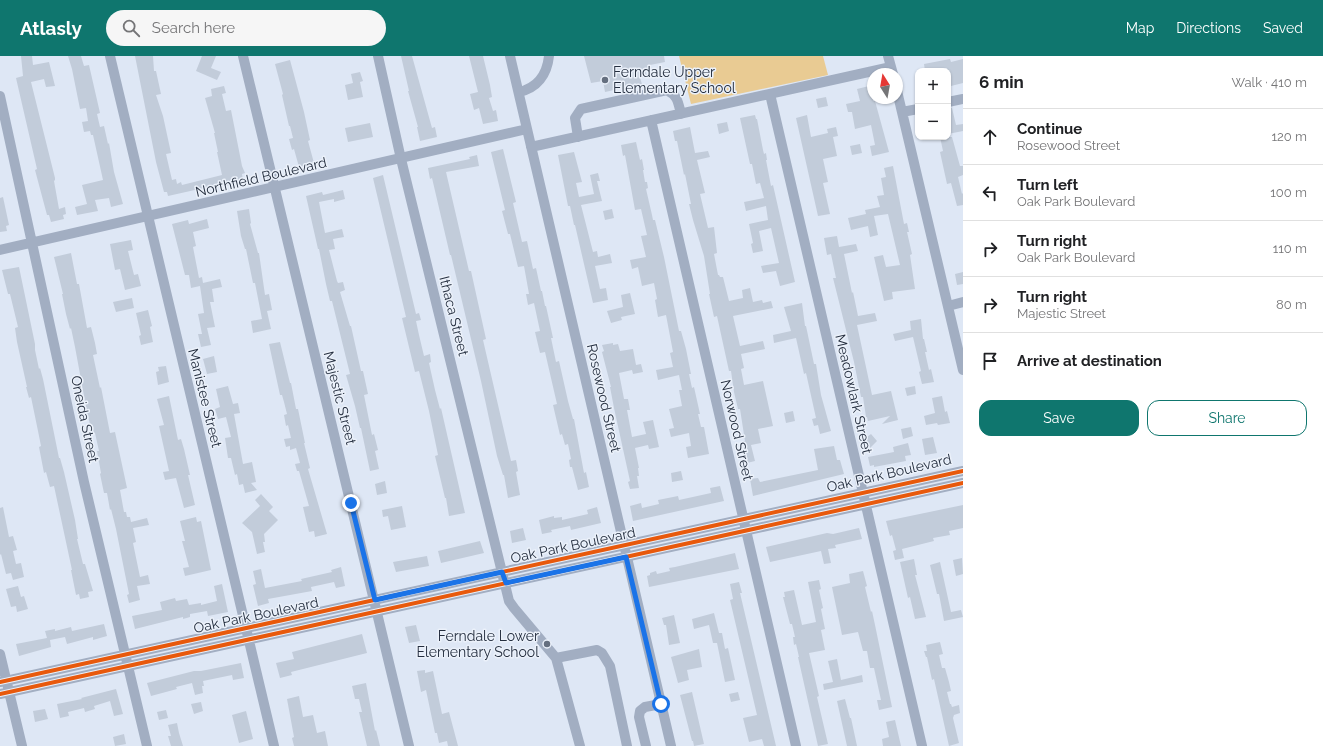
<!DOCTYPE html>
<html lang="en">
<head>
<meta charset="utf-8">
<style>
	body { margin:0; font-family:Raleway,sans-serif; background:#f6f6f6; color:#202124 }
	.controls { position:absolute; right:12px; top:12px; display:grid; overflow:hidden; border-radius:8px; box-shadow:0 1px 3px #0004 }
	.controls button { width:36px; height:36px; display:grid; place-items:center; padding:0; border:0; border-bottom:1px solid #e0e0e0; background:#fff; color:#202124; font:20px sans-serif }
	.compass { position:absolute; left:867px; top:12px; width:36px; height:36px; border-radius:50%; background:#fff; box-shadow:0 1px 3px #0004; rotate:349deg }
	.stop { position:absolute; width:12px; height:12px; margin:-9px; border:3px solid #1a73e8; border-radius:50%; background:#fff }
	.stop.end { background:#1a73e8; border-color:#fff; box-shadow:0 1px 4px #0008 }
	.list { margin:0; padding:0; list-style:none }
	h2 { display:flex; justify-content:space-between; align-items:center; height:52px; margin:0; padding:0 16px; font-size:17px }
	h2 small { font-size:13px; font-weight:400; color:#757577 }
	.list li { display:grid; grid-template-columns:26px 1fr auto; gap:12px; align-items:center; box-sizing:border-box; height:56px; padding:0 16px; border-top:1px solid #e0e0e0 }
	.list b { display:block; font-size:15px; white-space:nowrap }
	.list p { margin:0; font-size:13px; white-space:nowrap; color:#757577 }
	.list em { font-size:13px; font-style:normal; color:#757577 }
	.actions { display:flex; gap:8px; padding:12px 16px }
	.actions a { flex:1; padding:9px 0; border:1px solid #0f766e; border-radius:12px; text-align:center; font-size:14px; color:#0f766e }
	.actions .main { background:#0f766e; color:#fff }
	.icon { flex:none; width:22px; height:22px; fill:none; stroke:currentColor; stroke-width:2; stroke-linecap:round; stroke-linejoin:round }
	.map { position:relative; flex:none; width:963px; height:690px; overflow:hidden }
	header { display:flex; align-items:center; gap:24px; box-sizing:border-box; height:56px; padding:0 20px; background:#0f766e; color:#fff }
	header strong { font-size:19px }
	nav { display:flex; gap:22px; margin-inline-start:auto; font-size:14px }
	.search { width:280px; height:36px; background:#f6f6f6; display:flex; align-items:center; gap:10px; box-sizing:border-box; padding:0 14px; border-radius:22px; color:#757577; font-size:15px }
	main { display:flex }
	aside { flex:1; background:#fff }
	.map>svg:first-child { display:block }
	.green { fill:#e9cb93 }
	.building { fill:#c2ccda }
	.lines { fill:none; stroke-linecap:round; stroke-linejoin:round }
	.minor { stroke:#a2aec2; stroke-width:10 }
	.cycleway-casing { stroke:#ebf1fa; stroke-width:6 }
	.cycleway { stroke:#e8590c; stroke-width:4 }
	.route { stroke:#1a73e8; stroke-width:5 }
	.poi-dot { fill:#656f7f; stroke:#ebf1fa; stroke-width:1.5 }
	.labels { text-anchor:middle; stroke-width:3; stroke-linejoin:round; paint-order:stroke }
	.poi-label { font-size:14px; fill:#242e3f; stroke:#ebf1fa; text-anchor:start }
	.street-label { font-size:14px; fill:#242e3f; stroke:#ebf1fa }
</style>
</head>
<body>
<header>
<strong>Atlasly</strong>
<div class="search"><svg class="icon" aria-label="search" viewBox="0 0 24 24"><circle cx="10" cy="10" r="6"/><path d="M15 15l6 6"/></svg>Search here</div>
<nav><a>Map</a><a>Directions</a><a>Saved</a></nav>
</header>
<main>
<div class="map">
<svg width="963" height="690" viewBox="0 0 963 690">
	<rect width="100%" height="100%" fill="#dee7f5"/>
	<path class="green" d="M679,0H823L828,19L691,48Z"/>
	<path class="building" d="M21,0H32L33,9L49,6L55,30L46,31L44,23L31,26L55,122V124L54,125L59,153L65,151L66,158L63,159L64,163L51,166L49,159H47L35,114L37,113L16,22L23,20Z
		M68,0H81L84,10L89,9L100,57L97,58L100,71L104,70L108,88L109,87L114,116L123,148L111,151L109,142L95,144L98,155L77,159L75,151L87,148L82,129L103,124L93,79H91L90,75L84,76L82,66L88,65L86,52L80,53L72,13Z
		M135,0H153L154,15H156L161,38L156,39L163,60L171,97L166,98L172,124L176,123L177,128L181,126L182,129L222,119L217,96H218L214,77H215L205,42L212,40L211,33L224,30L226,37L222,38L226,55L231,54L242,110L245,117L242,118L243,125L226,130V127L168,140L167,136H164L156,106Z
		M202,0H216L211,12L221,16L217,24L196,15Z
		M401,0H412L432,72L435,71L437,81L420,85L417,71H418L408,35H409Z
		M469,0H483L490,29L492,41L489,42L493,55L496,54L498,65L483,68L479,52L474,54L470,38L478,36Z
		M584,0H664L665,6L650,9L651,13L645,14L647,20L640,22L642,28L605,36L603,25L591,27Z
		M950,3L951,6L963,3V27L951,30L947,12L925,15L924,8Z
		M290,4L304,56L310,84L308,85L314,107L299,111L294,93L292,94L289,83L293,82L290,70H289L282,39L283,38L275,8Z
		M360,16L363,25L360,26L363,41L348,44L345,29L353,27L351,18Z
		M873,29V45H875L889,96L872,100L870,90L875,89L871,69L855,73L852,56H848L846,48L860,45L857,33Z
		M826,41L828,50L818,52L816,43Z
		M948,52H952L956,69L963,68V75L948,78Z
		M755,59L756,63H757L763,94L764,98L766,97L767,104H766L771,130L773,129L795,226L780,230L776,215L763,217L761,210L779,207L771,172L759,175L763,195L753,197L751,188L753,187L749,168L768,164L766,150L746,155L744,146L764,142L760,127L756,128L752,108H750L740,62Z
		M807,59L811,81L828,77L827,73L836,71L838,80L833,81L837,100L823,103L828,126L823,127L830,158L818,160L796,62Z
		M727,66L729,75L719,78L717,68Z
		M370,67L373,81L348,86L345,72Z
		M690,71L695,97L708,95L710,101L697,104L705,137L700,138L708,172L714,171L717,197L714,198L718,219H719L720,221H723L729,245L743,242L742,234L750,232L753,246L762,244L763,247L771,245L773,252L733,260L740,290L763,285L765,293L741,298L744,312L741,313L744,329L763,325L773,370L758,373L761,387L751,389L755,405L747,407L743,385H745L740,353H738L734,336L731,315H729L717,260L714,261L709,238H710L704,200L693,164L689,148H691L685,118L684,119L677,85H675L673,75Z
		M940,81H952L960,110H963V119L958,121L962,138L963,137V149L957,150L951,127L947,128L940,96L943,95Z
		M636,86L640,104L642,103L644,114H643L645,126H647L648,132L646,133L652,159L653,164H655L664,201L679,275H681L686,293L691,318H689L692,332L694,331L700,358H698L701,371H704L709,398L688,402L686,391L691,390L689,377L671,381L669,373L674,372L669,353L682,350L679,334H682L679,319L658,324L656,314L673,311L670,297L673,296L666,259L658,261L655,244L657,243L654,227L642,230L638,211L632,213L630,204L646,201L641,180L647,179L641,153L635,154L625,99L623,100L621,89Z
		M860,88L862,97L852,99L850,90Z
		M503,93L516,146L513,147L522,186L527,185L533,213L536,212L541,235H542L545,250H546L553,282H551L556,306L559,305L568,345L573,363H574L584,417L586,416L589,431L578,434L572,411H570L569,404L571,403L568,388L565,389L562,378L560,379L553,349L557,348L545,296L540,297L535,276L540,275L534,247L528,249L526,238H529L524,210L518,211L510,178H508L502,155L505,154L491,96Z
		M574,96L582,126L576,127L579,141L594,138L590,119L598,117L600,125H597L602,145L581,149L593,196L597,195L598,201L610,198L612,207L595,210L600,233L606,232L608,244L593,247L575,169H574L570,150H568L558,99Z
		M477,99L479,110L446,116L469,215H471L486,283L483,284L511,405L516,404L518,415L516,416L520,439L508,442L504,419H503L497,400L481,325L451,199H450L432,122L430,123L428,112L470,103L469,101Z
		M893,110L904,168L907,167L909,176H907L912,198L910,199L915,233L892,236L893,243L884,245L874,201L883,199L886,211L900,209L888,158L874,160L878,179L870,181L868,170L851,174L848,162L866,158L865,154L880,151L877,140L884,139L881,122L886,121L884,112Z
		M383,119L416,258L419,257L421,264L416,265L419,279L424,300L430,298L431,306L429,307L435,334L440,353L441,352L465,457L449,460L446,442H445L435,400L438,399L429,355L419,315L415,316L402,262L406,261L373,122Z
		M343,134L345,143L334,146V143L319,146L325,177L342,173L344,181L333,183L335,193L329,194L337,225L338,227L343,226L345,234L340,236L350,270H351L361,315H363L368,338L364,339L372,379L374,378L378,394L375,395L379,413L370,415L361,372H360L355,350L346,319L350,318L332,245H330L326,228L319,193H318L306,140L322,136L323,139Z
		M3,141L9,169L6,170L7,175L0,176V142Z
		M249,153L251,167L250,168L258,197H259L265,239L269,238L272,254L267,255L271,273L253,277L251,265L262,263L255,227H253L246,193H245L241,180L237,155Z
		M612,153L614,162L605,164L603,155Z
		M207,163L209,172L193,176L196,190L193,191L199,222L202,221L203,227L220,223L222,231L212,233L214,246H210L215,271L207,272L211,289L201,291L198,278H202L198,258L204,257L200,230L191,232L189,219H185L172,168L188,164L189,168Z
		M837,180L839,191L856,188L858,195L844,198L852,237L853,236L858,260L875,257L877,265L857,269L872,339L891,335L898,364L882,368L890,360L868,365L867,361H866L863,341H861L854,306L833,222H836L831,198L827,199L824,182Z
		M131,184L133,194L128,195L134,219L138,218L141,230L125,234L120,213L115,214L110,188Z
		M71,197L77,228H79L87,272L91,271L95,287L97,298L93,299L100,332L101,331L110,377L115,376L127,432L120,434L124,456H126L127,461H130L131,466L147,462L149,469L133,472L136,486L133,487L140,521L148,519L150,528L137,530L140,544L129,547L127,539L129,538L116,473L111,453L110,454L107,437H104L100,418L101,417L97,395H99L95,377H92L87,356L75,291L71,272L70,273L66,258L62,238H63L54,201Z
		M19,211L35,288V294L39,313L40,312L43,323L59,402H60L64,416L75,464L78,483H77L83,508H85L93,535L88,536L89,541L80,543L79,538L76,539L71,514H72L54,430L50,431L46,416L44,417L39,391L41,390L38,375L31,341L29,342L26,331H27L17,286L15,272L18,271L10,238H8L2,214Z
		M963,216V228L957,229L955,218Z
		M630,237L635,258L621,261L622,264L611,267L607,255L623,251L621,239Z
		M132,242L134,252L116,256L113,246Z
		M802,247L805,270H806L814,308H816L821,339L831,375L820,378L818,369L814,370L812,363L816,362L806,317L804,318L796,282L774,287L773,279L791,275L784,251Z
		M148,254L152,270L150,271L153,286L141,289L139,280L141,279L136,257Z
		M921,263L923,283H924L927,296H925L929,314L931,313L934,326L922,328L919,316L921,315L913,281L895,285L893,278L911,274L910,265Z
		M280,286L290,327H291L296,353H298L305,387H304L310,412L308,413L327,478L315,481L314,475L309,476L303,451L309,450L299,415H297L295,408L300,407L296,392L290,394V390L286,391L284,383L291,382L288,369L286,370L284,359L287,358L284,346L282,339H280L269,288Z
		M613,287V289L618,288L620,295L633,293L636,309L641,308L643,316L633,318L632,314L619,317L624,343H628L630,354H627L632,381L646,378L643,366L653,364L659,391L649,393L648,389L635,392L639,412H638L639,420H637L639,432L630,433L628,426L630,425L614,352L610,331H611L602,296L604,295L602,289Z
		M214,300L217,316L207,318L203,303Z
		M166,310L169,326L158,329L156,316L159,315L158,311Z
		M228,330L233,348L238,347L240,357L234,358L243,408L252,406L256,426L251,427L257,434L245,437L243,428L239,429L237,418L235,419L231,402H228L225,382L231,381L226,361L218,363L215,353L220,351L216,333Z
		M915,330L916,338L907,340L905,332Z
		M169,340L178,384L181,383L184,393L190,419H188L195,449L184,452L176,422L165,424L163,416L169,415L159,370L164,369L157,343Z
		M942,340L945,356L947,355L950,367L938,369L937,367L926,369L924,360L935,357L932,342Z
		M793,355L795,365L786,367L784,357Z
		M911,371L913,380L903,383L901,373Z
		M871,378L877,385L870,392L863,384Z
		M933,381L937,397L925,399L922,383Z
		M908,387L911,399L905,400L906,405L874,411V409L870,410L868,401L894,396L893,391Z
		M834,390L837,404H840L844,418L753,440L750,423L758,422L760,426L818,414L814,393Z
		M681,415L683,424L672,426L671,417Z
		M385,425L387,437L377,439L375,428Z
		M720,430L724,445L633,465L630,450L641,447L642,452L659,448L658,444L678,440L679,444L711,437L710,432Z
		M261,438L273,451L269,455L278,464L264,478L265,486H263L265,496L257,498L252,476L242,467L260,450L255,444Z
		M963,449V472L949,475L950,479L933,482L934,485L902,493L904,502L895,504L893,495L896,494L892,479L890,480L886,465Z
		M402,450L406,471L391,474L388,460L383,461L382,454Z
		M3,451L9,481L13,480L17,494L13,495L16,508L21,507L24,521L13,524L11,517L6,518L1,498L0,499V452Z
		M597,451L601,467L571,474L570,470L551,474L552,476L542,478L539,464L554,460V462L562,461V464L588,458L587,454Z
		M196,461L197,466L201,465L211,514L185,520L183,512L189,511L182,485H185L180,465Z
		M523,472L526,484L512,487L510,475Z
		M859,472L862,483L835,489L836,492L828,493L831,507L824,508L821,495L770,506L766,491L827,477L833,478Z
		M480,485L484,497L441,507L438,495Z
		M735,497L739,513L649,531L647,520L650,519V517L656,515L657,518L670,515L669,512L675,511Z
		M427,500L429,510L396,516L393,506Z
		M962,502L963,518L956,520L953,504Z
		M914,503L917,519H915L926,561L915,563L910,541L908,542L900,506Z
		M940,506L951,556L961,554L963,561L944,565L939,538H937L930,509Z
		M341,511L345,530L336,532L334,526L311,531L312,535L268,543L269,547L258,550L253,529L256,528L253,515L261,513L265,532L302,525L301,523L332,516L331,514Z
		M863,515L867,530L865,531L871,556L872,555L875,569L892,651L879,654L877,644H881L874,612H870L867,595H863L858,576L842,579L832,531L850,527L849,518Z
		M819,524L821,533L819,534L823,552L821,553L825,573L821,574L825,594L809,597L819,640L817,641L828,688L818,690L798,601H799L796,588L794,589L793,581H795L792,568H790L783,541H785L784,536L794,534L802,569L816,566L808,526Z
		M739,526L742,537H740L776,690H764L762,683L749,686L743,662L757,659L730,544L733,543L730,528Z
		M222,528L228,556L208,560L207,555L190,558V561L183,563V561L135,573L132,560L162,554L160,546L175,542L176,545L187,543L189,549L201,547V549L217,545L214,530Z
		M18,530L21,541L24,540L28,553L17,556L16,550L11,551L6,533Z
		M714,557L719,577H722L725,593L728,592L735,624L725,626L717,587H713L709,569L694,573L692,563Z
		M674,559L680,587L669,589L666,569H664L662,562Z
		M104,568L107,580L93,584V581L67,588L65,581L50,584L51,591L19,600L16,588L47,582L45,575L55,573V575L71,571L72,575Z
		M416,569L420,585L409,587L405,571Z
		M362,578L367,597L291,616L292,619L280,622L276,607L294,603L292,596Z
		M940,586L943,598L939,599L942,612H945L949,626L951,635L947,636L950,648H951L952,651L959,649L960,657L954,659L953,662L959,687L949,690L934,623L932,624L927,601H926L924,595H927L926,589Z
		M699,593L702,611L687,614L689,624L678,627L671,601Z
		M837,603L841,624L862,619L863,626L824,634L823,628L833,626L828,605Z
		M241,607L244,622L233,624L232,619L203,625L204,630H202L203,637L195,639L192,627L176,631L177,633L151,640L147,627L194,615H201Z
		M425,614V617L433,615L442,658L449,656L458,690H448L447,685L439,687L437,677H435L426,634L421,636L417,615Z
		M366,627L375,675L376,674L380,690H367L359,656H362L359,643H355L352,630Z
		M116,633L123,658L114,660L110,645L94,650L95,653L85,656L84,652L68,656L69,660L60,662L57,648L82,643L81,642Z
		M692,636L704,688L694,690L693,685H692L680,639Z
		M738,636L740,644L731,646L729,638Z
		M299,640L303,661L313,659L317,677L325,675L328,690H294L292,682L294,681L287,643Z
		M845,643L850,662H851L857,690H847L837,645Z
		M201,646L203,655L194,658L191,648Z
		M45,653L48,663L35,666L33,655Z
		M166,654L168,662L159,664L157,656Z
		M246,655L253,683L239,687L232,659Z
		M895,664L901,690H883L882,683L889,681L886,666Z
		M177,667L179,677L183,690H171L168,680H171L168,669Z
		M124,678L126,688L115,690L113,681Z"/>
	<g class="lines">
		<path class="minor" d="M110,0L274,690
			M243,0L409,690
			M378,0L401,103L509,545L514,552L556,602L580,690
			M510,0L671,690
			M888,0L893,18
			M897,35L963,314
			M519,36C537,32 547,19 549,0
			M770,38L922,690
			M0,40L84,426L147,690
			M948,46L963,43
			M902,56L918,53
			M651,64L796,690
			M578,81L575,62L581,53L667,34C678,40 678,46 681,58
			M531,91L891,11
			M0,194L527,73
			M948,250L963,246
			M0,598L22,690
			M556,602L597,594L602,597L610,610L627,690
			M0,626L963,415
			M0,638L963,427
			M646,690L639,661L640,655L645,651L661,648"/>
		<defs>
			<path id="cycleway" d="M0,626L963,415
				M0,638L963,427"/>
		</defs>
		<use href="#cycleway" class="cycleway-casing"/>
		<use href="#cycleway" class="cycleway"/>
	</g>
	<g class="lines">
		<path class="route" d="M351,447L375,544L502,516L506,527L626,501L661,648"/>
	</g>
	<g class="poi-dot">
		<circle cx="605" cy="24" r="4"/>
		<circle cx="547" cy="588" r="4"/>
	</g>
	<g class="labels">
		<g class="poi-label">
			<text x="613" y="21">Ferndale Upper<tspan x="613" dy="16">Elementary School</tspan></text>
			<text x="539" y="585" text-anchor="end">Ferndale Lower<tspan x="539" dy="16">Elementary School</tspan></text>
		</g>
		<g class="street-label">
			<text transform="translate(261 121) rotate(-13)" y="5">Northfield Boulevard</text>
			<text transform="translate(454 260) rotate(76)" y="5">Ithaca Street</text>
			<text transform="translate(854 338) rotate(77)" y="5">Meadowlark Street</text>
			<text transform="translate(205 342) rotate(76)" y="5">Manistee Street</text>
			<text transform="translate(340 342) rotate(76)" y="5">Majestic Street</text>
			<text transform="translate(604 342) rotate(77)" y="5">Rosewood Street</text>
			<text transform="translate(85 363) rotate(78)" y="5">Oneida Street</text>
			<text transform="translate(737 374) rotate(77)" y="5">Norwood Street</text>
			<text transform="translate(889 417) rotate(-13)" y="5">Oak Park Boulevard</text>
			<text transform="translate(573 489) rotate(-12)" y="5">Oak Park Boulevard</text>
			<text transform="translate(256 559) rotate(-12)" y="5">Oak Park Boulevard</text>
		</g>
	</g>
</svg>
<div class="controls">
<button>+</button>
<button>−</button>
</div>
<svg class="compass" viewBox="-18 -18 36 36"><path d="M0-13l5 13h-10z" fill="#e53935"/><path d="M0 13l5-13h-10z" fill="#757577"/></svg>
<div class="stop" style="left:661px;top:648px"></div>
<div class="stop end" style="left:351px;top:447px"></div>
</div>
<aside>
<h2>6 min<small>Walk · 410 m</small></h2>
<ul class="list">
<li><svg class="icon" aria-label="ahead" viewBox="0 0 24 24"><path d="M12 20V5M6 11l6-6 6 6"/></svg><div><b>Continue</b><p>Rosewood Street</p></div><em>120 m</em></li>
<li><svg class="icon" aria-label="left" viewBox="0 0 24 24"><path d="M17 20v-9H6M10 6l-5 5 5 5"/></svg><div><b>Turn left</b><p>Oak Park Boulevard</p></div><em>100 m</em></li>
<li><svg class="icon" aria-label="right" viewBox="0 0 24 24"><path d="M7 20v-9h11M14 6l5 5-5 5"/></svg><div><b>Turn right</b><p>Oak Park Boulevard</p></div><em>110 m</em></li>
<li><svg class="icon" aria-label="right" viewBox="0 0 24 24"><path d="M7 20v-9h11M14 6l5 5-5 5"/></svg><div><b>Turn right</b><p>Majestic Street</p></div><em>80 m</em></li>
<li><svg class="icon" aria-label="arrive" viewBox="0 0 24 24"><path d="M6 21V4h12l-3 4 3 4H6"/></svg><div><b>Arrive at destination</b></div></li>
</ul>
<div class="actions"><a class="main">Save</a><a>Share</a></div>
</aside>
</main>
</body>
</html>
